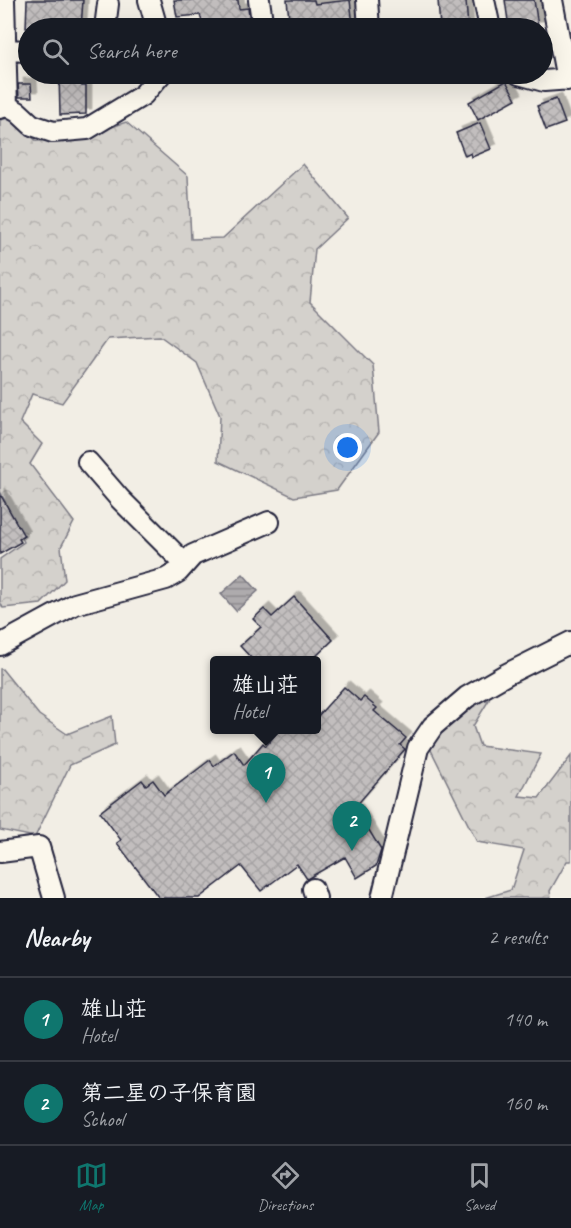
<!DOCTYPE html>
<html lang="en">
<head>
<meta charset="utf-8">
<style>
	body { margin:0; font-family:Caveat,"Klee One",sans-serif; background:#242831; color:#f1f3f6 }
	.you { position:absolute; left:348px; top:448px; width:21px; height:21px; margin:-15px; border:4px solid #fff; border-radius:50%; background:#1a73e8; box-shadow:0 0 0 9px #1a73e833 }
	.badge { display:grid; place-items:center; width:39px; height:39px; border-radius:50%; background:#0f766e; color:#fff; font-size:20px; font-weight:700 }
	.pin { position:absolute; translate:-50% -50px; filter:drop-shadow(0 2px 3px #0008) }
	.pin::after { content:''; position:absolute; top:32px; width:21px; height:18px; background:inherit; clip-path:polygon(0 0,100% 0,50% 100%) }
	.popup { position:absolute; left:210px; top:656px; width:111px; height:78px; box-sizing:border-box; display:grid; place-content:center; border-radius:6px; background:#171b24; filter:drop-shadow(0 2px 4px #0005); font-size:20px; white-space:nowrap; color:#9ea1a6 }
	.popup b { font-size:22px; color:#f1f3f6 }
	.popup::after { content:''; position:absolute; left:50%; top:100%; margin-left:-12px; border:12px solid transparent; border-top-color:#171b24 }
	.list { margin:0; padding:0; list-style:none }
	h2 { display:flex; justify-content:space-between; align-items:center; height:78px; margin:0; padding:0 24px; font-size:26px }
	h2 small { font-size:20px; font-weight:400; color:#9ea1a6 }
	.list li { display:grid; grid-template-columns:39px 1fr auto; gap:18px; align-items:center; box-sizing:border-box; height:84px; padding:0 24px; border-top:2px solid #363941 }
	.list b { display:block; font-size:22px; white-space:nowrap }
	.list p { margin:0; font-size:20px; white-space:nowrap; color:#9ea1a6 }
	.list em { font-size:20px; font-style:normal; color:#9ea1a6 }
	.icon { flex:none; width:33px; height:33px; fill:none; stroke:currentColor; stroke-width:2; stroke-linecap:round; stroke-linejoin:round }
	.map { position:relative; flex:none; width:571px; height:898px; overflow:hidden }
	.search { position:absolute; background:#171b24; box-shadow:0 6px 24px #0002; left:18px; right:18px; top:18px; height:66px; display:flex; align-items:center; gap:15px; box-sizing:border-box; padding:0 21px; border-radius:33px; color:#9ea1a6; font-size:22px }
	.sheet { height:246px; background:#171b24 }
	nav { display:flex; justify-content:space-around; align-items:center; box-sizing:border-box; height:84px; border-top:2px solid #363941; background:#171b24; font-size:16px; color:#9ea1a6 }
	nav a { display:grid; justify-items:center; gap:3px }
	nav .on { color:#0f766e }
	.map>svg:first-child { display:block }
	.forest { fill:url(#forest-crowns); stroke:#7b7a84; stroke-width:1.5 }
	.water { fill:url(#water-rules); stroke:#76747f; stroke-width:1.5 }
	.building { fill:url(#building-cross-hatch); stroke:#22223b; stroke-width:1.5; filter:url(#shadow) }
	.lines { fill:none; stroke-linecap:round; stroke-linejoin:round }
	.minor-casing { stroke:#22223b; stroke-width:24 }
	.minor { stroke:#fbf7ec; stroke-width:20 }
</style>
</head>
<body>
<div class="map">
<svg width="571" height="898" viewBox="0 0 571 898">
	<defs>
		<pattern id="forest-crowns" width="20" height="18" patternUnits="userSpaceOnUse" patternTransform="scale(1.5)"><rect width="20" height="18" fill="#d4d1cc"/><path d="M2 6a3 3 0 1 1 6 0M12 15a3 3 0 1 1 6 0" fill="none" stroke="#b6b3b0"/></pattern>
		<pattern id="water-rules" width="6" height="5" patternUnits="userSpaceOnUse" patternTransform="scale(1.5)"><rect width="6" height="5" fill="#aeabad"/><path d="M0 2.5h6" fill="none" stroke="#8d8b8e"/></pattern>
		<pattern id="building-cross-hatch" width="8" height="8" patternUnits="userSpaceOnUse" patternTransform="scale(1.5)"><rect width="8" height="8" fill="#c2bebe"/><path d="M0 0l8 8M0 8l8-8" fill="none" stroke="#a6a3a4"/></pattern>
		<filter id="shadow"><feDropShadow dx="5.5" dy="-5.5" stdDeviation="0" flood-color="#0004"/></filter>
	</defs>
	<rect width="100%" height="100%" fill="#f2eee5"/>
	<filter id="ink" filterUnits="userSpaceOnUse"><feTurbulence type="fractalNoise" baseFrequency=".0167" numOctaves="2"/><feDisplacementMap in="SourceGraphic" scale="12" xChannelSelector="R" yChannelSelector="G"/><feConvolveMatrix kernelMatrix="1 2 1 2 8 2 1 2 1" color-interpolation-filters="sRGB"/></filter>
	<g filter="url(#ink)">
		<path class="forest" d="M8,118L37,141L78,139L126,122L188,176L191,239L223,238L303,164L348,218L315,249L310,302L373,365L379,432L337,490L294,497L218,461L220,416L197,363L160,336L108,339L62,403L32,394L20,422L42,444L30,464L74,522L61,547L65,580L41,604L3,608L0,602V559L24,542L0,491V120Z
			M0,669H2L39,715L67,734L112,716L115,745L70,765L35,837L0,830Z
			M472,700H489L473,726L480,746L541,754L519,796L539,798L571,756V861H567L550,891L551,898H485L511,890L524,850L477,842L429,746L445,724Z"/>
		<path class="water" d="M243,574L258,591L236,611L221,594Z"/>
		<path class="building" d="M27,0H83L81,28H26Z
			M174,0H238L239,9L248,8L251,28H204L200,15L177,17Z
			M287,0H314L315,4L350,0L353,25L322,28H290Z
			M438,0L466,1L468,28H440Z
			M505,0H534L538,26L509,28Z
			M59,74H81L82,86H86V114L60,115Z
			M506,81L516,99L478,120L469,102Z
			M18,84H31L32,97H19Z
			M556,99L565,123L546,130L537,106Z
			M480,123L491,149L472,157L471,153L465,156L456,133Z
			M0,494L24,536L19,539L21,542L0,554Z
			M294,597L333,640L312,660H253L240,646L261,627L253,619L264,609L272,617Z
			M344,687L360,701L364,697L377,708L374,711L406,738L400,745L405,749L355,807L381,850L376,866L357,878L345,857L307,879L297,864L261,891L241,866L199,898H159L117,843L121,840L100,812L142,780L146,785L153,780L164,795L210,760L214,766L234,751L244,765L263,743L266,746L280,729H317V717Z"/>
		<g class="lines">
			<defs>
				<path id="minor" d="M4,0L7,106
					M149,0L157,28
					M259,0L263,28
					M367,0L369,28
					M484,0L490,28
					M552,0L567,80
					M105,28L108,4
					M6,50L28,51
					M519,74L544,81L571,79
					M0,108L7,106L18,112L32,125L53,132L87,129L143,95L161,74
					M88,462L120,499L185,564
					M0,645L75,604L166,579L178,572L193,555L269,522
					M0,852L39,847L54,898
					M313,889L316,898
					M382,898L418,748L433,726L467,697L507,674L571,642"/>
			</defs>
			<use href="#minor" class="minor-casing"/>
			<use href="#minor" class="minor"/>
		</g>
	</g>
</svg>
<div class="you"></div>
<div class="pin badge" style="left:266px;top:803px">1</div>
<div class="popup"><b>雄山荘</b>Hotel</div>
<div class="pin badge" style="left:352px;top:851px">2</div>
<div class="search"><svg class="icon" aria-label="search" viewBox="0 0 24 24"><circle cx="10" cy="10" r="6"/><path d="M15 15l6 6"/></svg>Search here</div>
</div>
<section class="sheet">
<h2>Nearby<small>2 results</small></h2>
<ul class="list">
<li><span class="badge">1</span><div><b>雄山荘</b><p>Hotel</p></div><em>140 m</em></li>
<li><span class="badge">2</span><div><b>第二星の子保育園</b><p>School</p></div><em>160 m</em></li>
</ul>
</section>
<nav>
<a class="on"><svg class="icon" aria-label="map" viewBox="0 0 24 24"><path d="M3 6l6-2 6 2 6-2v14l-6 2-6-2-6 2zM9 4v14M15 6v14"/></svg>Map</a>
<a><svg class="icon" aria-label="directions" viewBox="0 0 24 24"><path d="M12 3l9 9-9 9-9-9zM9 14v-3h6M13 9l2 2-2 2"/></svg>Directions</a>
<a><svg class="icon" aria-label="saved" viewBox="0 0 24 24"><path d="M7 4h10v16l-5-4-5 4z"/></svg>Saved</a>
</nav>
</body>
</html>
